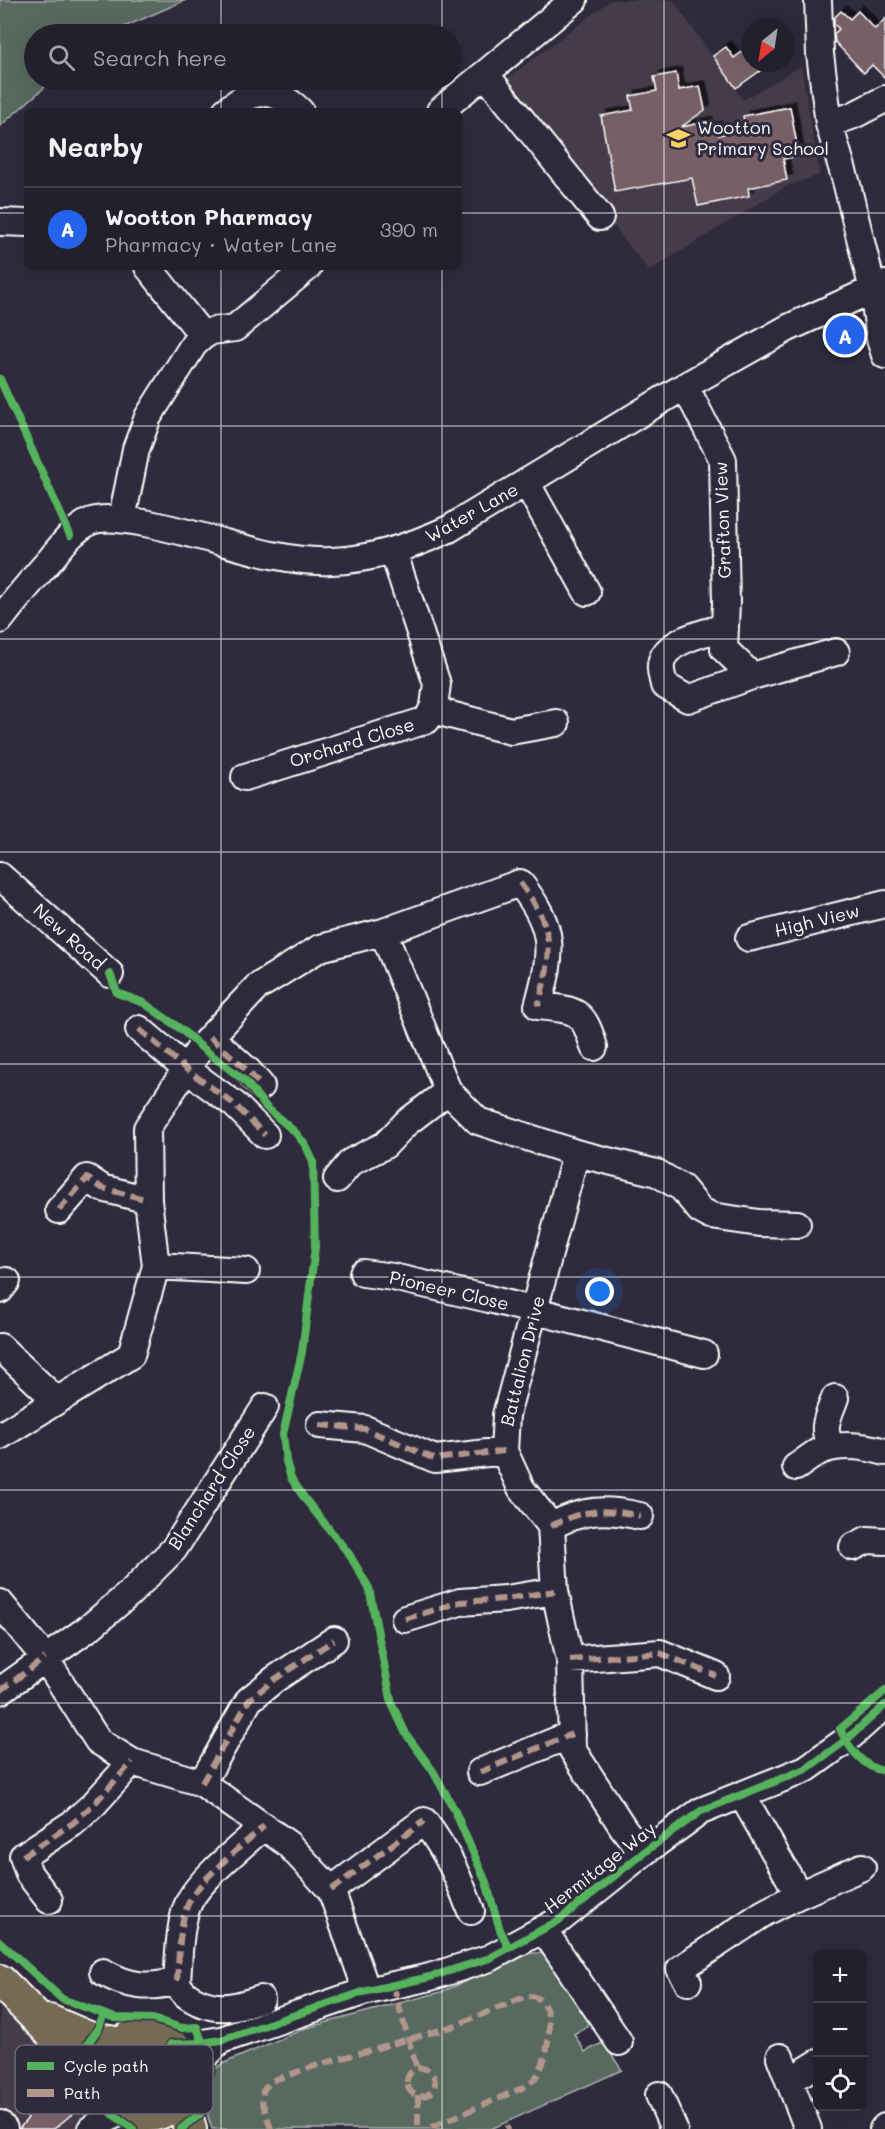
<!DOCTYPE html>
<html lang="en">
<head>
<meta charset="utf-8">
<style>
	body { margin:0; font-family:Mali,sans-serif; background:#2f2d3a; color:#f1f3f6 }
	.controls { position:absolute; right:18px; bottom:18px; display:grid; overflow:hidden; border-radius:9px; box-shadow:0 6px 24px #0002 }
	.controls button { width:54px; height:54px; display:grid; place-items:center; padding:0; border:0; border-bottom:2px solid #403e4a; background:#23202e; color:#f1f3f6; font:30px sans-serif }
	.compass { position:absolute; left:741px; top:18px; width:54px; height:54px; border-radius:50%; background:#23202e; box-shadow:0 6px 24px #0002; rotate:210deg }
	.you { position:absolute; left:600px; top:1292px; width:21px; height:21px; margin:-15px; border:4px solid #fff; border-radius:50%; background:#1a73e8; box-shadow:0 0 0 9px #1a73e833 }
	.badge { display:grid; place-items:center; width:39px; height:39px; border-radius:50%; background:#2563eb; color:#fff; font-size:20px; font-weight:700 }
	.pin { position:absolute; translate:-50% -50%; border:3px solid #fff; box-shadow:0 2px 6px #0006 }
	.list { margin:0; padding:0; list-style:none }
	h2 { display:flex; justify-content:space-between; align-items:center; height:78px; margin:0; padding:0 24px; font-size:26px }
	h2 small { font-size:20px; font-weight:400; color:#a3a3aa }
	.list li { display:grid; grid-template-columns:39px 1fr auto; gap:18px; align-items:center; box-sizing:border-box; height:84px; padding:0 24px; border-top:2px solid #403e4a }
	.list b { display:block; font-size:22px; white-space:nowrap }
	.list p { margin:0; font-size:20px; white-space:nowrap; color:#a3a3aa }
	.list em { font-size:20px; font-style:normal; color:#a3a3aa }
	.icon { flex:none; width:33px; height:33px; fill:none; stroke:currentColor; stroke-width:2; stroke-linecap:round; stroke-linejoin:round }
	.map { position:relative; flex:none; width:885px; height:2129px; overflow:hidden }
	.search { position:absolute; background:#23202e; box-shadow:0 6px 24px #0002; left:24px; top:24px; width:438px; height:66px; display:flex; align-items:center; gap:15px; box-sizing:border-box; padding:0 21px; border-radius:33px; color:#a3a3aa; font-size:22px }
	.panel { position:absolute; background:#23202e; box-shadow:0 6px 24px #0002; left:24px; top:108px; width:438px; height:162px; border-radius:9px }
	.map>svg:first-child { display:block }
	.built { fill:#443a49 }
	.green { fill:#586960; stroke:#acb4b0; stroke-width:1.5 }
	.building { fill:#765e65; stroke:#fff; stroke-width:1.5; filter:url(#shadow) }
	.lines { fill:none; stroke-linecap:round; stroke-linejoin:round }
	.minor-casing { stroke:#fff; stroke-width:30 }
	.major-casing { stroke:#fff; stroke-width:36 }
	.minor { stroke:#2f2a3d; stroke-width:26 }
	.major { stroke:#776a54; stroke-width:32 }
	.quiet { stroke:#b2968c; stroke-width:6; stroke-dasharray:12 6; stroke-linecap:butt }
	.cycleway-casing { stroke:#2f2a3d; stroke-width:11 }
	.cycleway { stroke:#56b35d; stroke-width:8 }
	.grid { fill:none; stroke:#fff; stroke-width:1.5; stroke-opacity:0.55 }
	.labels { text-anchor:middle; stroke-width:6; stroke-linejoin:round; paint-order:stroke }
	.poi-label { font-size:18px; fill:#fff; stroke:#2f2a3d; text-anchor:start }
	.street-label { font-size:18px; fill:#fff; stroke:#2f2a3d }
	.key { fill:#2f2a3d; stroke:#6d6a77; stroke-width:1.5 }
	.key-label { font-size:16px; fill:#fff }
</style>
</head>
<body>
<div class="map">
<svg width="885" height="2129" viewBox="0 0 885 2129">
	<defs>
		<filter id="shadow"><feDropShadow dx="5.5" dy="-5.5" stdDeviation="0" flood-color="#0009"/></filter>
	</defs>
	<rect width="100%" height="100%" fill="#2f2a3d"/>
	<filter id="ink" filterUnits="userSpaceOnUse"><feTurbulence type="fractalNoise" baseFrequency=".0167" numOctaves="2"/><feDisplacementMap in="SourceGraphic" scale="12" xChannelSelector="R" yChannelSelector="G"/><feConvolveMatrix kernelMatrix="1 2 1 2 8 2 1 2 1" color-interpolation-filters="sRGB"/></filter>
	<g filter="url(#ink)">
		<path class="built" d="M611,0H673L743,100L801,66L820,175L787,186L649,271L501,83Z
			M0,1992L54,2060L125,2129H0Z"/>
		<path class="green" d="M0,0H186L108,34H34V80H53L0,126Z
			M531,1953H540L552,1961L589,2018L587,2026L574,2034L585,2052L600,2044H604L622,2070L491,2129H212C204,2107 198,2079 222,2064L306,2028L441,1992Z"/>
		<path class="building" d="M841,11L850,19L858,11L875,29L885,19V78L872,65L864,73L835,42L834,34L839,29L834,24V18Z
			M750,46V63H771L736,88L713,56L726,47L734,58Z
			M676,73L679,90L700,86L705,110L681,127L707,122L708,128L716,127L718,135L746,130L743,116L790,107L799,156L783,159L787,180L748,188L749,196L698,206L692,178L615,192L601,116L633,110L630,96L657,91L654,77Z
			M62,2090L78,2109L54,2129H19L28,2118L24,2113L34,2105L39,2110Z"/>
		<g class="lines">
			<defs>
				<path id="minor" d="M818,0L820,54L829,124L846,181L873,290L880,339L885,355
					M485,74L600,217
					M226,111C253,88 274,86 300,111
					M440,111L574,0
					M829,124L854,115L885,99
					M0,222L27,223
					M148,267L203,336
					M685,386L723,460L726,603L724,649L752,676
					M526,482L587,592
					M122,519L136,449L148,417L194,344L203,336L212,331L235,328L308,267
					M0,620C16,599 33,579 50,560C62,545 72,531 89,522C118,507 234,548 272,555C291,559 311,562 331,561C372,560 412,546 449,529L685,386L788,328L885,284
					M725,627C706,632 663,641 661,665C660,671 663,679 664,685L688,699L752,676L836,652
					M432,710L511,731L556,723
					M245,777L427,720L434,706L437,684L393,551
					M0,876L110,974
					M383,932L520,883C556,930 553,951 538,1006C576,1010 583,1009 594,1047
					M749,938L885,904
					M139,1029L186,1069L234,1104L265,1135
					M210,1037L249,1072L261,1086
					M576,1153L657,1173L682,1188L700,1210L711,1216L759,1223L797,1224
					M337,1179L351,1162L385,1145L406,1123L448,1091
					M59,1210L87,1178L102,1188L148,1200
					M156,1266L246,1271
					M363,1273L393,1277L489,1299L704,1354
					M0,1290L7,1281
					M0,1347L56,1400
					M320,1425L365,1429L435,1459L504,1451
					M0,1436L131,1355L156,1266L148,1200L147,1128L201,1047L257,987L320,948L383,932L448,1091L478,1121L576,1153L506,1415L504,1451L521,1488L551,1526L555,1591L570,1660L572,1749L624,1829L643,1853
					M832,1447C820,1429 828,1417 835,1398
					M796,1467C804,1462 812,1455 820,1451C840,1443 865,1446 885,1452
					M551,1526C584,1509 605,1508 640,1516
					M853,1547L867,1540L885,1541
					M0,1603L45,1658L98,1741L132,1762L202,1783L288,1844L331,1890L362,1977L363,1992
					M405,1619L460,1602L506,1599L555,1591
					M570,1660L660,1653L716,1676
					M0,1691L90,1627L129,1594L174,1549L265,1407
					M480,1772L572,1734
					M202,1783L249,1700L275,1679L334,1640
					M742,1795L799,1895L862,1867
					M331,1890L424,1821C448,1853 457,1874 471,1911
					M49,1900L29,1874L23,1856L73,1823L94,1804L132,1762
					M543,1929L619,2042
					M103,1972C129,1987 149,1989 177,1981
					M688,1982L680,1969L764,1913L799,1895
					M261,1999C250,2002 239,2006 228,2007C211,2009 181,1999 177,1981C179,1958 179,1922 189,1902C200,1879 243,1845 264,1826
					M171,2044L202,2043L221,2040L363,1992L430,1977L490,1958L558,1921L643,1853L701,1811L806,1769L845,1741L885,1705
					M780,2057L808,2129
					M789,2081L818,2063
					M185,2084L196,2065L221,2040
					M659,2095L674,2129
					M0,2124L4,2129
					M91,2129L114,2115L128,2111
					M883,2129L885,2127"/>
				<path id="major" d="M0,1981L77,2059L107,2083
					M49,2021L91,2039L122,2044
					M106 2075a40 40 0 1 1 80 0a40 40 0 1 1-80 0Z
					M181,2095L190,2129"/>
			</defs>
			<use href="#minor" class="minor-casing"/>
			<use href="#major" class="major-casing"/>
			<use href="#minor" class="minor"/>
			<use href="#major" class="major"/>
			<path class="quiet" d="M520,883C556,930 553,951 538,1006
				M139,1029L186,1069L234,1104L265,1135
				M210,1037L249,1072L261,1086
				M59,1210L87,1178L102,1188L148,1200
				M320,1425L365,1429L435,1459L504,1451
				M551,1526C584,1509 605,1508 640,1516
				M405,1619L460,1602L506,1599L555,1591
				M570,1660L660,1653L716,1676
				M0,1691L45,1658
				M480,1772L572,1734
				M202,1783L249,1700L275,1679L334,1640
				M23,1856L73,1823L94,1804L132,1762
				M331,1890L424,1821
				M177,1981C179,1958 179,1922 189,1902C200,1879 243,1845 264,1826
				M393,1985L417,2069
				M407 2082a14 14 0 1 1 28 0a14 14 0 1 1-28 0Z
				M418,2095V2129
				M271,2129L262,2101L263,2091L271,2081L318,2065L451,2027L527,1996C560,1994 549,2057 538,2074C534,2081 528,2085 520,2089L427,2129
				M506,2129L510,2127"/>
			<defs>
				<path id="cycleway" d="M0,379L70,535
					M110,974L117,993L144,1003L182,1030L201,1047L245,1081L267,1108L295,1132L306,1146L313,1161L315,1247L302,1352L283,1434L286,1461L291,1478L305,1499L349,1554L369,1588L392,1704L406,1734L433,1771L454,1809L486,1882L500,1930L509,1948
					M885,1691L840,1729C848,1747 864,1769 885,1771
					M0,1942L62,1999L115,2018L153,2019L182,2028L197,2027L211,2069L199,2092L200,2114L181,2129
					M104,2014L98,2029L77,2059L75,2075L114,2115L133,2129
					M171,2044L202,2043L221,2040L363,1992L430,1977L490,1958L558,1921L643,1853L701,1811L806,1769L845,1741L885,1705"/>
			</defs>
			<use href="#cycleway" class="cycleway-casing"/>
			<use href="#cycleway" class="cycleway"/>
		</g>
	</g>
	<path class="grid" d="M221,0V34M442,0V34M664,0V2129M221,80V111M442,80V111M0,213H27M459,213H885M221,267V2129M442,267V2129M0,426H885M0,639H885M0,852H885M0,1064H885M0,1277H885M0,1490H885M0,1703H885M0,1916H885"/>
	<defs>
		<symbol id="school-bare" viewBox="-9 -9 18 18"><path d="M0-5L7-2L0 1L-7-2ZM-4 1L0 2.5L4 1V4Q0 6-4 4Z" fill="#ffd166" stroke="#2f2a3d" stroke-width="2.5" paint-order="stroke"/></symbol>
	</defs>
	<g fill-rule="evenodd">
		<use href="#school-bare" x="662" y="122" width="33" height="33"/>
	</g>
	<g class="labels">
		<g class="poi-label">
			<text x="697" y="134">Wootton<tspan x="697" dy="21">Primary School</tspan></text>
		</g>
		<g class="street-label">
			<text transform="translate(472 513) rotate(-29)" y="6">Water Lane</text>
			<text transform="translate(723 520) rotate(-92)" y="6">Grafton View</text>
			<text transform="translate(352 743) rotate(-17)" y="6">Orchard Close</text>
			<text transform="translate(817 921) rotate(-14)" y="6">High View</text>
			<text transform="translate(69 937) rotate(42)" y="6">New Road</text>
			<text transform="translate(449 1291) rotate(13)" y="6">Pioneer Close</text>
			<text transform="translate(523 1361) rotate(-76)" y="6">Battalion Drive</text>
			<text transform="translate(212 1488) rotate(-57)" y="6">Blanchard Close</text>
			<text transform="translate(600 1868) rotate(-38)" y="6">Hermitage Way</text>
		</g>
	</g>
	<rect x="15" y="2045" width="198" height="69" rx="9" class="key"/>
	<rect x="27" y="2062" width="27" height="8" fill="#56b35d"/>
	<rect x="27" y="2089" width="27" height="8" fill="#b2968c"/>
	<g class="key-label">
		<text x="64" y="2072">Cycle path</text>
		<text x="64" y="2099">Path</text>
	</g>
</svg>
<div class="controls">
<button>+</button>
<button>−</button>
<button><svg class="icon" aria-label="locate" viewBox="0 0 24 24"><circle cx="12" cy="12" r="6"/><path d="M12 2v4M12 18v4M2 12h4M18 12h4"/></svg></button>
</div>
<svg class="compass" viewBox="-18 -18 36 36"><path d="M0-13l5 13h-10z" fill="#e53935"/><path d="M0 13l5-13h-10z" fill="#a3a3aa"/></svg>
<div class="you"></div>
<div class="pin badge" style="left:845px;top:335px">A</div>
<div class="search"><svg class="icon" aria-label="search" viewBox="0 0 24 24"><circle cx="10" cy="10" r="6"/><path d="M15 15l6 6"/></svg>Search here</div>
<section class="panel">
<h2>Nearby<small></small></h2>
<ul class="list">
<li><span class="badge">A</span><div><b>Wootton Pharmacy</b><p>Pharmacy · Water Lane</p></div><em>390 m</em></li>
</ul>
</section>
</div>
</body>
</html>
